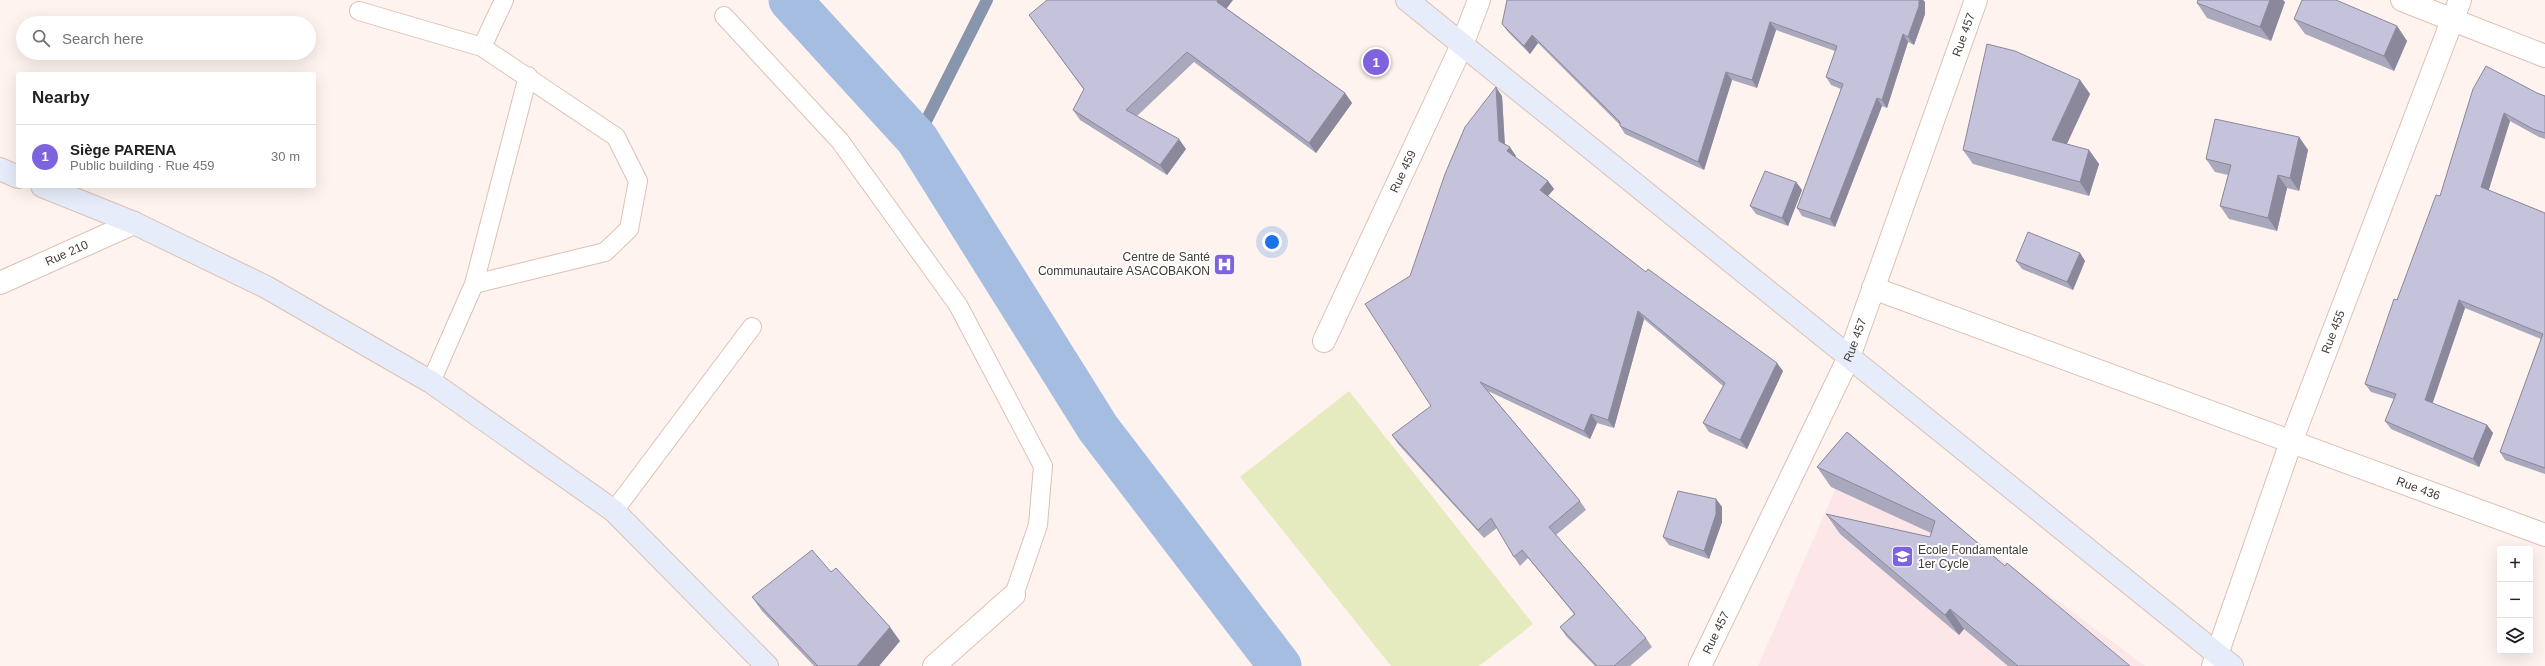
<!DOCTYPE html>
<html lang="en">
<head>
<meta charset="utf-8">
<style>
	body { margin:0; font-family:Arial,sans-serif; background:#f2f2f2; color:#202124 }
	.controls { position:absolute; right:12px; bottom:12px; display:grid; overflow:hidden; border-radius:4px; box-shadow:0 4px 16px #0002 }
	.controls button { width:36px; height:36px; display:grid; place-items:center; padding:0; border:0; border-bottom:1px solid #e0e0e0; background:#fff; color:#202124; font:20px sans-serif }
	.you { position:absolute; left:1272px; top:242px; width:14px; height:14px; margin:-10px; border:3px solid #fff; border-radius:50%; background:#1a73e8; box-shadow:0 0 0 6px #1a73e833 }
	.badge { display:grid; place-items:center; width:26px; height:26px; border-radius:50%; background:#7f63de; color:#fff; font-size:13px; font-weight:700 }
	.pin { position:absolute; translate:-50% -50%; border:2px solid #fff; box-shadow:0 1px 4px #0006 }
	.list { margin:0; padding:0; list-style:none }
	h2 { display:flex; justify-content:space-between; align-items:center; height:52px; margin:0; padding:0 16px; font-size:17px }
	h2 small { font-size:13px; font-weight:400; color:#757577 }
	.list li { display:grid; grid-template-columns:26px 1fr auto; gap:12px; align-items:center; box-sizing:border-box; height:64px; padding:0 16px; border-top:1px solid #e0e0e0 }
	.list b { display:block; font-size:15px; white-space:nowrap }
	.list p { margin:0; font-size:13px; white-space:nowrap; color:#757577 }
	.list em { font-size:13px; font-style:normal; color:#757577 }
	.icon { flex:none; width:22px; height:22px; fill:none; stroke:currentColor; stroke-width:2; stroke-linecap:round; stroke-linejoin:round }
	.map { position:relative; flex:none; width:2545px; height:666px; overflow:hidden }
	.search { position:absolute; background:#fff; box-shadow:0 4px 16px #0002; left:16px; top:16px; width:300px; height:44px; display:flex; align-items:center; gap:10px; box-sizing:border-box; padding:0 14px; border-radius:22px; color:#757577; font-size:15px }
	.panel { position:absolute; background:#fff; box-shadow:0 4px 16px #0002; left:16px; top:72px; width:300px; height:116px; border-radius:4px }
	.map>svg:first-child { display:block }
	.education { fill:#fce6e7 }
	.green { fill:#e6eabf }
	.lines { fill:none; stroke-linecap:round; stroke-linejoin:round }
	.stream { stroke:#8796ad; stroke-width:12 }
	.canal { stroke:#a4bde1; stroke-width:43 }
	.lane-casing { stroke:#dcc1b5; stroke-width:20 }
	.street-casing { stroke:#dcc1b5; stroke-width:24 }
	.secondary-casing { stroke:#dcc1b5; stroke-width:24 }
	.lane { stroke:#fff; stroke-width:18 }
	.street { stroke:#fff; stroke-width:22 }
	.secondary { stroke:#e6ecf9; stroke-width:22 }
	.wall { fill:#a9a8bd }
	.shaded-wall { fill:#8a889a }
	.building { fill:#c5c3dc; stroke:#8a889a }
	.labels { text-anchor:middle; stroke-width:4; stroke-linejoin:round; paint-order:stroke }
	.street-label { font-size:12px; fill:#443a35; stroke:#fff }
	.poi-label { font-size:12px; fill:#443a35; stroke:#fff; text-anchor:end }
</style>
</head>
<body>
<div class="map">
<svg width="2545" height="666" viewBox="0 0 2545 666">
	<rect width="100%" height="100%" fill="#fef3ee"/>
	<path class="education" d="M1853,449L2145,666H1758Z"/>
	<path class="green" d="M1349,391L1533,624L1479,666H1391L1240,477Z"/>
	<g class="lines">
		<path class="stream" d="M917,139L987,0"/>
		<path class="canal" d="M790,0L917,139L1098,428L1280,666"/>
		<defs>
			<path id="lane" d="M359,11L482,47L616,137L638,181L629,229L605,252L474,284
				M724,16L840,141L958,305L1043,466L1038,525L1014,595
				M482,47L504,0
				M431,382L474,284L528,76
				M614,511L752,327"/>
			<g id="street">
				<path d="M2402,0L2545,56"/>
				<path id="s1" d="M0,283L134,223"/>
				<path id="s2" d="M1873,288L2545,535"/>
				<path id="s3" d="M1324,341L1462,45L1479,0"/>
				<path d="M934,666L1014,595"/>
				<path id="s4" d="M1700,666L1849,357L1976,0"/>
				<path id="s5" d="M2213,666L2291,442L2460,0"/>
			</g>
			<path id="secondary" d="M1407,0L2232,666
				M0,169L18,177
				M42,186L134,223L266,287L431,382L614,511L767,666"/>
		</defs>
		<use href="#lane" class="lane-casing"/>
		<use href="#street" class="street-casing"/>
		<use href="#secondary" class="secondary-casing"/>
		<use href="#lane" class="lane"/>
		<use href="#street" class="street"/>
		<use href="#secondary" class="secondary"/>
	</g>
	<path class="wall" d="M1507,0H1923L1925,2V14L1914,45L1908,42L1887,108L1882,106L1835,227L1802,216L1797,208L1841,89L1831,85L1826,77L1835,51L1776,30L1757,88L1732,80L1704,170L1625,134L1620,126V125L1538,43L1530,54L1508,32L1502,24Z
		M2285,2L2271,41L2207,18L2197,3Z
		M1226,8L1345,93L1352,103L1316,153L1194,62L1137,116L1186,149L1167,175L1080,120L1073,110L1084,90L1029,15Z
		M2294,19L2397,26L2407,41L2394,71L2305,34Z
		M2080,80L2090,94L2067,144L2089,150L2099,164L2089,196L1973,164L1963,150Z
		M2473,89L2537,93L2545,96V139L2539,137L2510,121L2488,190L2545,213V474L2505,460L2500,452L2541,339L2465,308L2432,403L2487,425L2493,433L2479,467L2391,429L2385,421L2394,399L2371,392L2365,384L2397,300L2440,196Z
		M1502,96L1505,144L1516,156L1515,157L1548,181L1554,189L1548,196L1646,272L1783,371L1747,449L1709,432L1703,423L1723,386L1644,319L1614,428L1597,423L1590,439L1488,391L1580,501L1586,510L1556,535L1646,638L1652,647L1630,666H1595L1566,636L1560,627L1574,614L1528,558L1520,566L1514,557L1497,528L1484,538L1398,444L1392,435L1431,406L1410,276Z
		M2299,137L2308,150L2299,191L2287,188L2277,231L2229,219L2220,206L2228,175L2215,172L2206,159Z
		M1796,182L1802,190L1788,226L1756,214L1750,206Z
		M2080,253L2085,261L2073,290L2022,269L2016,261Z
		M1847,432L2005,566L2130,666H2008L1964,629L1959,635L1840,534L1826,514L1930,537L1931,533L1831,487L1817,467Z
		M1716,499L1722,507V522L1709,559L1669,545L1663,537Z
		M752,597L900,641L879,666H814L762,611Z"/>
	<path class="shaded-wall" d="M1218,0H1233L1224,12L1217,2Z
		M1919,0H1923L1925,2V14L1914,45L1908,37Z
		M2270,0H2283L2285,2L2271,41L2260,27Z
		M1770,22L1776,30L1757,88L1752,80Z
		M2397,26L2407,41L2394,71L2384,56Z
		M1903,34L1908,42L1887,108L1882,100Z
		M1532,35L1538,43L1530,54L1524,46Z
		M1726,72L1732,80L1704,170L1698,162Z
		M2080,80L2090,94L2062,154L2052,140Z
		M1496,87L1502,96L1505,150L1499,141Z
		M1345,93L1352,103L1316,153L1309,143Z
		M1877,98L1882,106L1835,227L1830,219Z
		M2504,113L2510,121L2487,196L2481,187Z
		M2299,137L2308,150L2299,191L2290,178Z
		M1179,139L1186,149L1167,175L1160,165Z
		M1510,147L1516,156L1513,160L1507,151Z
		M2089,150L2099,164L2089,196L2080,182Z
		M2278,175L2287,188L2277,231L2268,218Z
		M1548,181L1554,189L1546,198L1540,190Z
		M1796,182L1802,190L1788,226L1782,218Z
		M2080,253L2085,261L2073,290L2067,282Z
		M2459,300L2465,308L2431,408L2425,400Z
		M1638,311L1644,319L1614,428L1608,420Z
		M1777,363L1783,371L1747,449L1740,440Z
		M1591,414L1597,423L1590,439L1584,431Z
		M2487,425L2493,433L2479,467L2473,459Z
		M1716,499L1722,507V522L1709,559L1704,551Z
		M1950,609L1964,629L1959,635L1945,615Z
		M890,627L900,641L879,666H857Z"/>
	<path class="building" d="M1047,0H1218L1217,2L1345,93L1309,143L1187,52L1126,110L1179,139L1160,165L1073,110L1084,89L1029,15Z
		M1507,0H1919V6L1908,37L1903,34L1882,100L1877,98L1830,219L1797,208L1843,84L1826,77L1837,46L1770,22L1752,80L1726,72L1698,162L1620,126V122L1532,35L1524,46L1502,24Z
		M2198,0H2270L2260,27L2197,3Z
		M2302,0H2336L2397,26L2384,56L2294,19Z
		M1987,44L2015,51L2080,80L2052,140L2089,150L2080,182L1963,150Z
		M2486,66L2537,93L2545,96V133L2533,129L2504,113L2481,187L2545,213V468L2500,452L2543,334L2459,300L2425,400L2487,425L2473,459L2385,421L2396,394L2365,384L2394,299L2397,300L2436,195L2440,196L2473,89Z
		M1496,87L1499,141L1510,147L1507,151L1548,181L1540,190L1646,272L1648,269L1777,363L1740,440L1703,423L1725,383L1638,311L1608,420L1591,414L1584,431L1480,382L1580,501L1549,527L1646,638L1614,666H1597L1560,627L1575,614L1522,550L1514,557L1491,518L1478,530L1392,435L1431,406L1365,304L1410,276L1445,174L1465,127Z
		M2215,119L2299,137L2290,178L2278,175L2268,218L2220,206L2231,165L2206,159Z
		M1765,171L1796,182L1782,218L1750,206Z
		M2028,232L2080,253L2067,282L2016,261Z
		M1847,432L2005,566L2007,563L2130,666H2018L1950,609L1945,615L1826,514L1930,537L1935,521L1817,467Z
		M1678,491L1716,499V514L1704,551L1663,537Z
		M812,550L831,572L836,568L890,627L857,666H818L752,597Z"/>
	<defs>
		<symbol id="hospital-square" viewBox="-11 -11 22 22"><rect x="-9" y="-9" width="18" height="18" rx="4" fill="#7f63de" stroke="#fff"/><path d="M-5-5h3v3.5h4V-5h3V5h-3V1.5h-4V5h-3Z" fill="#fff"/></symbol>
		<symbol id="school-square" viewBox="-11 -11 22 22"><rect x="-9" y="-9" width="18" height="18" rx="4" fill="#7f63de" stroke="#fff"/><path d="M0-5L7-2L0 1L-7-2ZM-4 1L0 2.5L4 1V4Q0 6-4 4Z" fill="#fff"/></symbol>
	</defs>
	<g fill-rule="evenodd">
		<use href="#hospital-square" x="1212" y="252" width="25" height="25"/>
		<use href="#school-square" x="1890" y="544" width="25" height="25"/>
	</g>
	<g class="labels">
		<g class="street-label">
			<text dy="4" stroke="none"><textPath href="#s4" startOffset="685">Rue 457</textPath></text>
			<text dy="4" stroke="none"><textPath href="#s3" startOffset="187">Rue 459</textPath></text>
			<text dy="4" stroke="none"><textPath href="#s1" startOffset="73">Rue 210</textPath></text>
			<text dy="4" stroke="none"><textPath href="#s5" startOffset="355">Rue 455</textPath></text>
			<text dy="4" stroke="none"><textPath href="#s4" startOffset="361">Rue 457</textPath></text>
			<text dy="4" stroke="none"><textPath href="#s2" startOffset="581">Rue 436</textPath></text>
			<text dy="4" stroke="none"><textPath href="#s4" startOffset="37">Rue 457</textPath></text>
		</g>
		<g class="poi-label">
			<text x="1210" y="261">Centre de Santé<tspan x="1210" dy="14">Communautaire ASACOBAKON</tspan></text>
			<text x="1918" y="554" text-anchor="start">Ecole Fondamentale<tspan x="1918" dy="14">1er Cycle</tspan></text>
		</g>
	</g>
</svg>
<div class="controls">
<button>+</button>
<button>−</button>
<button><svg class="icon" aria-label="layers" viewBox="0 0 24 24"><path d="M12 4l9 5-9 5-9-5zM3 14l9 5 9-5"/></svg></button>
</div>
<div class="you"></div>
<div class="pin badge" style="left:1376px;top:62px">1</div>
<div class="search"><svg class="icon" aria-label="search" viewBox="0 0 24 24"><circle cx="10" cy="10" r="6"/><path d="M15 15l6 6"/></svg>Search here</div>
<section class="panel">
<h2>Nearby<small></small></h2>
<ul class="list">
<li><span class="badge">1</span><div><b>Siège PARENA</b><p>Public building · Rue 459</p></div><em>30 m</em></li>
</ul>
</section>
</div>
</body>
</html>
